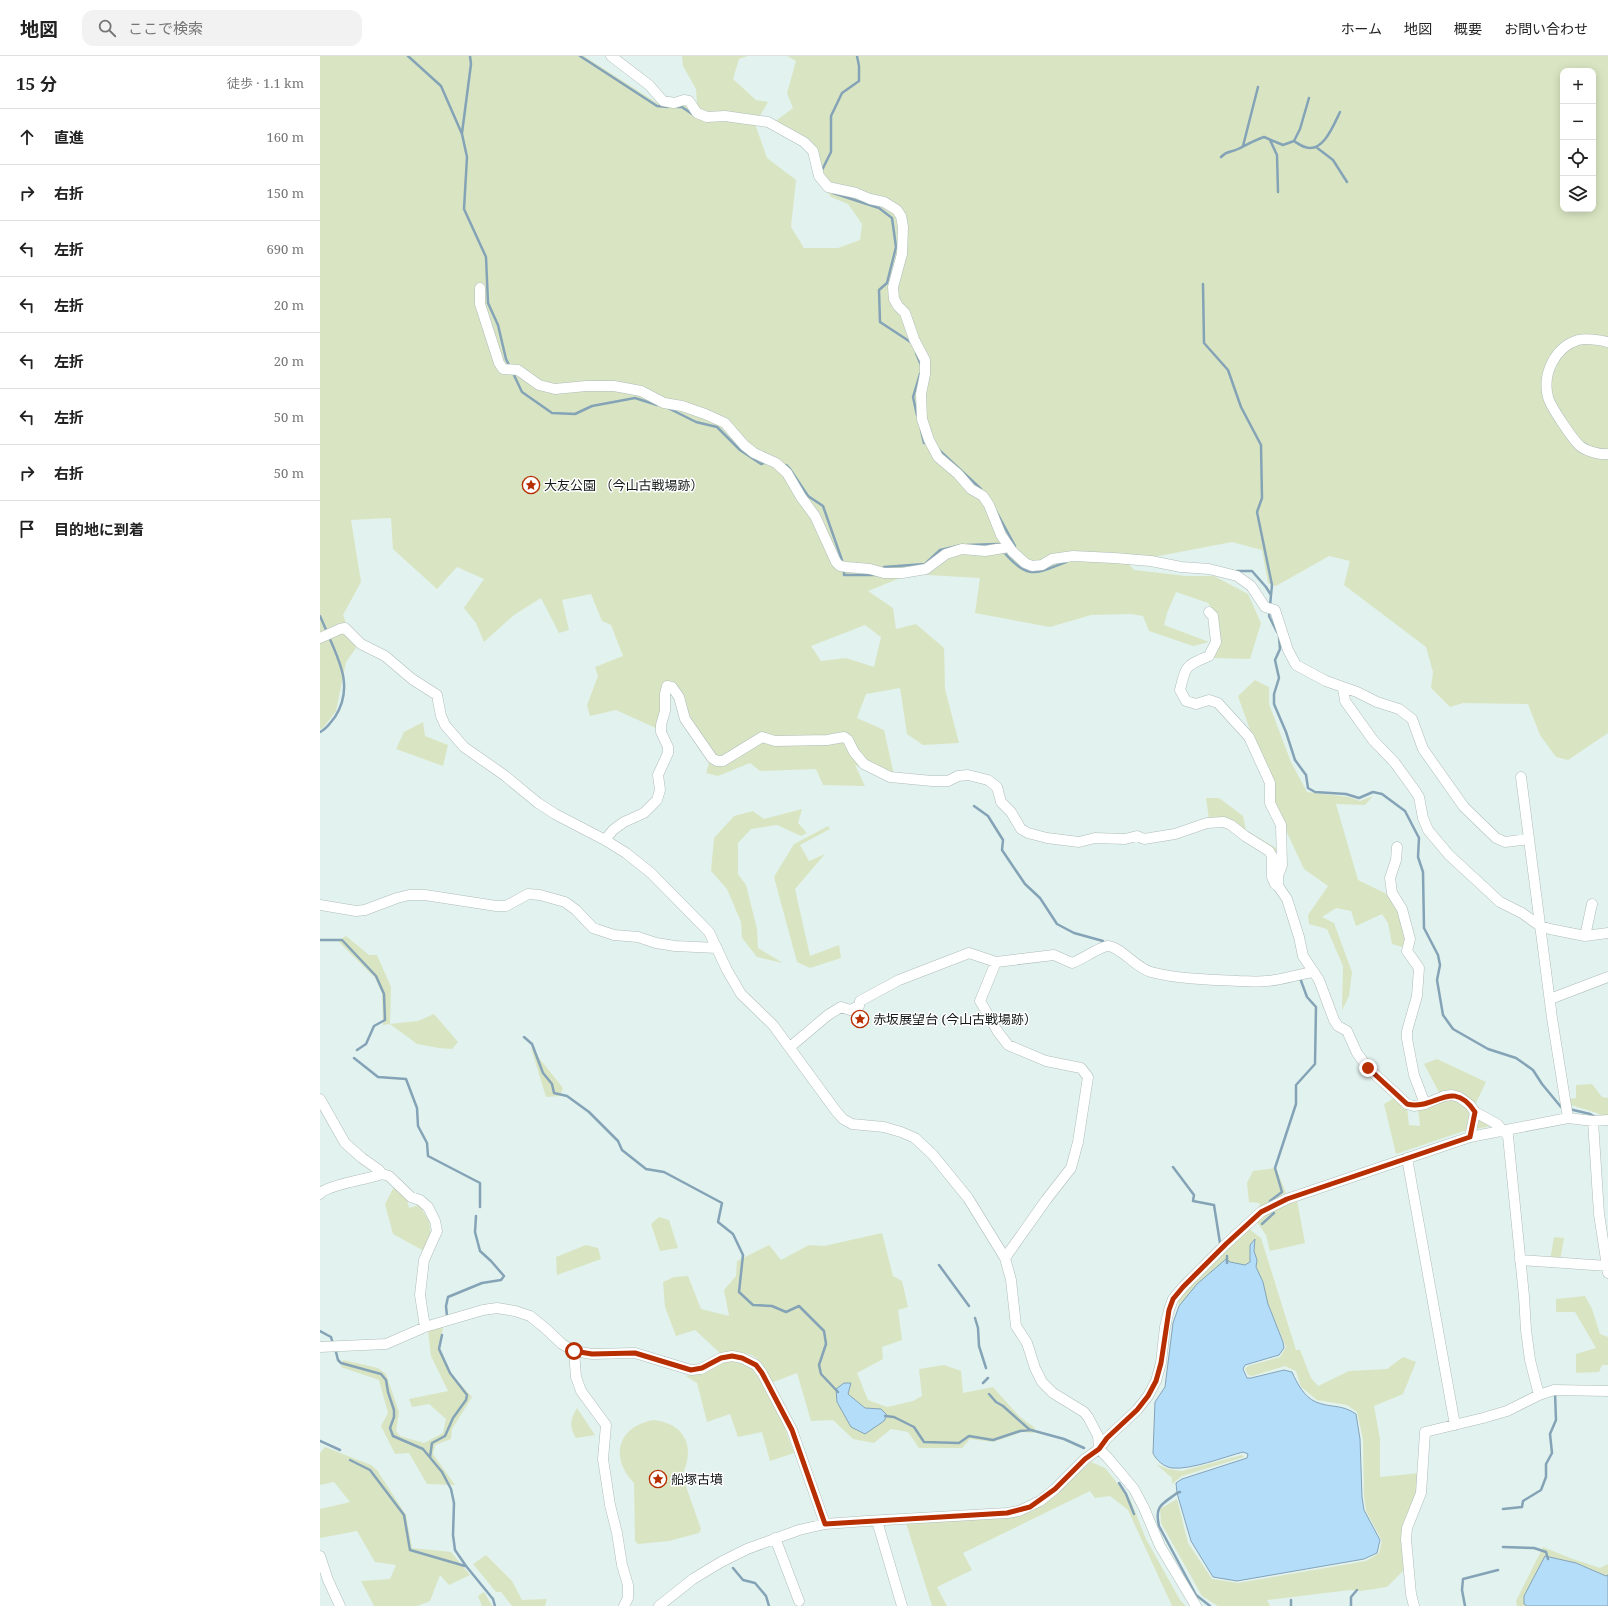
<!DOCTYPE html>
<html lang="ja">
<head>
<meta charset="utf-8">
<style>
	body { margin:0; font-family:"Noto Serif","Noto Sans JP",serif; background:#f2f2f2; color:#222 }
	.controls { position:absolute; right:12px; top:12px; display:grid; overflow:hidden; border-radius:8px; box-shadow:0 2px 10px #0003 }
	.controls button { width:36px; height:36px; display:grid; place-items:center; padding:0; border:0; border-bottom:1px solid #e0e0e0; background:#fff; color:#222; font:20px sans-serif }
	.stop { position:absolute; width:12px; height:12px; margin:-9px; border:3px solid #b72e00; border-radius:50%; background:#fff }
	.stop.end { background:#b72e00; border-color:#fff; box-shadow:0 1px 4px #0008 }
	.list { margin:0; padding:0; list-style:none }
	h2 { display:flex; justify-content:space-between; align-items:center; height:52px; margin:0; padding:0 16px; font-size:17px }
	h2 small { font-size:13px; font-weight:400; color:#767676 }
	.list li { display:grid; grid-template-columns:26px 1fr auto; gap:12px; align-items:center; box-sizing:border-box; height:56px; padding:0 16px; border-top:1px solid #e0e0e0 }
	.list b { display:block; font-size:15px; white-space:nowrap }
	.list em { font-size:13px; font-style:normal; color:#767676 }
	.icon { flex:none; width:22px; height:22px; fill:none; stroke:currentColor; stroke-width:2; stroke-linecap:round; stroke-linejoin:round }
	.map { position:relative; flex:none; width:1288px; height:1550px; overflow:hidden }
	header { display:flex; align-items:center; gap:24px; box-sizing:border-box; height:56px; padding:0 20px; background:#fff; border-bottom:1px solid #e0e0e0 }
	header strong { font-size:19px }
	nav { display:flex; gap:22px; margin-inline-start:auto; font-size:14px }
	.search { width:280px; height:36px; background:#f2f2f2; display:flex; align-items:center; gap:10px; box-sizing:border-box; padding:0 14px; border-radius:12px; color:#767676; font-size:15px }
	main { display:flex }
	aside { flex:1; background:#fff }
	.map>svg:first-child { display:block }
	.green { fill:#d9e5c2; fill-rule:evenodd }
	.water { fill:#b4ddfa; stroke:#84a3b7 }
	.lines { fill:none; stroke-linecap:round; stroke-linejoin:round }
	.stream { stroke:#84a3b7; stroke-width:2.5 }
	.minor-casing { stroke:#aebdba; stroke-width:11 }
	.minor { stroke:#fff; stroke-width:10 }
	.route { stroke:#b72e00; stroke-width:5 }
	.labels { text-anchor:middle; stroke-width:3; stroke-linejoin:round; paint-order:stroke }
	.poi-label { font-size:13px; fill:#151b1a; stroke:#fff; text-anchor:start }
</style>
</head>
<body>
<header>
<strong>地図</strong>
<div class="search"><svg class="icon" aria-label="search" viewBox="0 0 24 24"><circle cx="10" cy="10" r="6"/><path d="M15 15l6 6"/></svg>ここで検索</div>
<nav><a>ホーム</a><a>地図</a><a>概要</a><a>お問い合わせ</a></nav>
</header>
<main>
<aside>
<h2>15 分<small>徒歩 · 1.1 km</small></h2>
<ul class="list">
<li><svg class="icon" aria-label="ahead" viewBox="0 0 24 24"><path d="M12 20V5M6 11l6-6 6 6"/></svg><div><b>直進</b></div><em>160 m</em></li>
<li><svg class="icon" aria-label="right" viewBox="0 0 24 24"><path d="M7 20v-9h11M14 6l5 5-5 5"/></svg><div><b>右折</b></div><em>150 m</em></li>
<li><svg class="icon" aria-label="left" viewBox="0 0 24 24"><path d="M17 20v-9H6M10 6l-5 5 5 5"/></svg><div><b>左折</b></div><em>690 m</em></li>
<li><svg class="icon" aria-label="left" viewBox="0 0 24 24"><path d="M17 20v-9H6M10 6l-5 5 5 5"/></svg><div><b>左折</b></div><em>20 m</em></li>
<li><svg class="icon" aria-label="left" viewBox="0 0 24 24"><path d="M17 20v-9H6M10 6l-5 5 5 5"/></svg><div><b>左折</b></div><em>20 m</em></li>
<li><svg class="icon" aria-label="left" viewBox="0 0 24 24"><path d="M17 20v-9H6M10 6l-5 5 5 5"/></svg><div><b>左折</b></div><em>50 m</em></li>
<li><svg class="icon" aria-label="right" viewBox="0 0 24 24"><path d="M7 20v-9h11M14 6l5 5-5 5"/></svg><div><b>右折</b></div><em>50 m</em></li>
<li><svg class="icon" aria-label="arrive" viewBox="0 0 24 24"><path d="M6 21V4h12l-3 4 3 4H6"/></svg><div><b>目的地に到着</b></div></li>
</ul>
</aside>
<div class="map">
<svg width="1288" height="1550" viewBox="0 0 1288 1550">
	<rect width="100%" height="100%" fill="#e2f2ee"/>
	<path class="green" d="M0,0H264L337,47L355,49L377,48L376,33L363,10L362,0H428L419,3L413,23L436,44L448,46L435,68L447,102L476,124L471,171L484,192H518L540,184L542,168L528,148L511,141L495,119L491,95L454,71L457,64L473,52L467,37L476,5L467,0H1288V677L1248,704L1236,701L1220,679L1208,648L1143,647L1130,651L1111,632L1113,616L1106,591L1024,529L1030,505L1009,500L956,530L948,527L942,494L912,486L807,506L814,514L866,520H894L928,538L941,567L930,603L893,602L895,557L888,547L856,536L847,557L844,569L889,586L873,590L829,575L823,560L811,558L771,559L730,571L655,557L660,522L590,518L548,535L573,552L576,573L596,568L624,592L625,633L639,687L603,689L587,678L580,632L546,638L537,662L564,674L574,719L561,721L535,709L545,730L503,729L496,713L440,715L430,707L398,720L386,717L390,704L367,663L351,627L338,673L296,654L270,660L267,649L278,620L275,611L303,600L291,569L282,565L271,538L242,544L249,574L239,577L221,542L194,559L164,586L156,567L144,552L164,523L137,511L117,533L73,493L71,462L31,464L41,526L23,559L36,592L26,606L16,655L3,672L0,673ZM1243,15H1273V153H1243ZM545,569L561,581L554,611L526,602L501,605L491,590Z
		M935,624L949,631V648L971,706L987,736L1029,741L1040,745L1053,740L1045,749L1016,748L1038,824L1073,841L1088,884L1082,891L1072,888L1068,867L1062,858L1036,870L1031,855L1016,852L1002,861L1014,867L1032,916L1029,940L1022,954L1023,910L1007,873L989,868L988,859L1008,830L984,813L963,768L918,640Z
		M103,666L105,680L128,689L123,710L76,693L84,676Z
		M886,742H899L923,760L926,774L959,794L960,809C940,789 914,773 889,763Z
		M482,753L478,767L487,777L481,780L457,769L431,773L418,787V818L426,829L437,873L438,892L463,907L437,901L422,882L421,866L407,833L391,815L394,782L414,760L433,755L444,763Z
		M508,770L510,773L480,789L489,805L505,798L475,833L490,900L519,889L521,902L490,912L477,906L454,821L474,788Z
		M26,880L49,899H57L71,931L70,968L98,965L114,958L138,986L132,993L119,992L97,988L70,968L63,969L62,937L55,922L18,885Z
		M211,992L243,1032L240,1040L226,1041Z
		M1117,1003L1166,1026L1155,1049L1183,1068L1144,1075L1076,1098L1064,1048L1076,1041L1087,1052L1089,1069L1100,1070L1098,1053L1120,1038L1104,1008Z
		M1272,1028L1282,1041L1288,1042V1060H1281L1277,1057L1251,1049L1249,1043L1256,1042V1029Z
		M956,1112L966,1137L940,1151L939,1147L929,1146L927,1127L933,1115Z
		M75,1129L86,1139L89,1152L99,1149L109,1165L111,1180L104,1195L73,1178L65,1148Z
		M977,1144L985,1187L950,1195L946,1179L937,1166L954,1154Z
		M339,1161L349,1164L358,1192L340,1195L331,1168Z
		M929,1173L941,1182L976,1294H980L991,1322L998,1330L1029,1315L1067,1313L1083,1301L1096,1306L1083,1338L1054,1350L1060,1383V1421L1100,1417L1099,1438L1083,1475L1086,1512L1067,1531L1041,1535L1030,1534L947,1544L950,1550H898L882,1540L841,1467L840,1453L857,1443L868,1487L892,1523L918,1527L1046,1505L1059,1497L1062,1485L1046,1455L1044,1440L1043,1383L1037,1356L1027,1349L997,1344L981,1331L976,1315L965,1310L932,1320L928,1319L925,1313L928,1310L960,1301L966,1291L948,1248L943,1226L936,1211L937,1204L934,1195L935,1183L930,1189V1206L925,1209L910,1206L877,1228L859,1250L858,1242Z
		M562,1177L573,1220L582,1225L588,1251L578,1254L582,1284L562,1291L563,1303L537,1317L548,1344L567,1351L593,1345L602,1340L599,1313L624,1309L641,1315L643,1337L673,1331L699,1360L715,1372L714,1377L702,1376L673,1386L650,1383L642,1392H599L588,1376L571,1373L554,1387L533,1383L513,1364L491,1365L477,1317L451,1327C448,1320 446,1312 441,1307C432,1294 414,1296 400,1297L375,1274L356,1280L345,1251L343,1226L354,1221L368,1220L381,1253L409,1260L404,1234L416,1220L417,1205L449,1189L461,1204L489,1189L504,1190ZM528,1338L545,1352L561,1353L532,1371Z
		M1234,1181L1244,1182L1240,1205L1230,1204Z
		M266,1189L278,1192L281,1203L237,1219L236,1201Z
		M1265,1240L1272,1253L1280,1278L1288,1281V1309H1282L1279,1316L1256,1317V1298L1276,1292L1255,1256H1236V1243Z
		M123,1270L120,1292L131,1318L152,1341L132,1373L131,1383L115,1389L113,1398L135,1429L107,1428L89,1397L75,1398L61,1370L68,1357L59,1324L21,1311L23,1304L58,1312L66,1318L79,1356L76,1375L80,1380L104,1387L123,1377L126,1363L109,1348L92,1351L89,1343L128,1335L111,1300L108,1275Z
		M403,1305C412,1306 423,1306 431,1311C450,1325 465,1374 474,1397L450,1405L442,1376L418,1381L410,1358L387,1366L377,1327L366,1320L382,1317Z
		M257,1352L275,1379L256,1382C249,1370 250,1364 257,1352Z
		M334,1364C365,1368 376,1391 362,1419L381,1473L379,1477L349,1485L318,1488L315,1485L314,1427C289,1401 298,1370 334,1364Z
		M5,1391L51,1409L57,1414L86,1459L92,1492L131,1496L150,1519L129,1529L120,1519L110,1545L97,1550H54L41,1525L70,1523L76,1509L55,1506L37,1475L0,1482V1453L30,1446L14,1426L0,1429V1397Z
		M922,1399L924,1401L862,1420L852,1428V1422L836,1408L848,1413L862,1415Z
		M771,1406L785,1412L810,1443L826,1483L860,1544L866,1550H852L808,1454L790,1440L775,1442L770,1435L643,1497L652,1514L617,1531L627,1550H612L586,1467L693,1459L713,1455Z
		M1223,1491L1250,1502L1280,1512L1288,1508V1519L1286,1520L1256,1507L1204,1548L1207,1550H1197L1196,1545Z
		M166,1499L192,1525L202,1544L227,1543L225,1550H192L181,1536H176L153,1508Z
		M164,1536L172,1550H162L158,1540Z"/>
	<path class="water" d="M935,1183L934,1195L937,1204L936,1211L943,1226L948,1248L963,1286L964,1292L959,1299L925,1309L923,1313L927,1322H931L964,1314L972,1316C977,1327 984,1341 996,1346C1010,1352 1022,1348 1036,1358L1040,1383L1042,1441L1044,1454L1060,1484L1057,1497L1044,1503L917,1525L893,1521L871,1485L857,1437L856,1427L862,1423L927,1402L928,1398L923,1396C904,1401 871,1414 852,1412C844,1411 836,1404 833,1397L835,1346L845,1331L853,1267L859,1250L877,1228L906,1203L910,1206L925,1209L930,1206V1189Z
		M524,1327H531L528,1338L545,1352L561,1353L567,1359L564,1365L545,1378L531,1371L517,1346L516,1333Z
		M1225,1500L1256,1507L1286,1520L1288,1519V1550H1207L1204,1548V1540Z"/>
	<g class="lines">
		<path class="stream" d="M88,0L121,30L142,78L147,101L144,153L166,201L168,247L178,269L186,303L190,311
			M260,0L337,50L348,51
			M357,51H362L372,58
			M142,77L151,8L150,0
			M950,84L957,99L958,136
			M974,85L980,73L989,42
			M923,90L938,31
			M996,91L1013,104L1027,126
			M901,101C908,94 910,97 918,93C926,89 935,84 944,81L963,89L974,85C977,87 981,90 985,91C1003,98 1014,68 1020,56
			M502,114L511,96V60L522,37L539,25V10L537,0
			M512,135L513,137L559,152L572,162L576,191L567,227L559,234L560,266L592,287
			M883,228L884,287L908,314L921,351L941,389L942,442L937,456L952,529L951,539
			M596,297L601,309
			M193,317L202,336L232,357L255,358L272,350L315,342L337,349
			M348,352L376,366L397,371L420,394L441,408L447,406
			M597,359L593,341L600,318
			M601,374L604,387H607
			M619,394L661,433
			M466,409L470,413L488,440L503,450L523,507
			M676,455L695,490L694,491
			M647,489L678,488
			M683,495C707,524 715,518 746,506L747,504
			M524,514V519H556
			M562,514L564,511L605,508L620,494L642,489
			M917,515H932L946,531L951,539L950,550
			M950,555L949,560L957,576
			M0,560L7,576
			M959,581L960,593L955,604L959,622L954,638V648L966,676L975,704L986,719L988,732L995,736L1026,738L1039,742L1053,736L1062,738L1085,755L1099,782L1098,801L1103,816L1104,872L1118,899L1120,909L1117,924L1123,959L1133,973L1168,993L1196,1002L1213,1014L1222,1028L1241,1051L1244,1052
			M0,676C7,673 10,667 15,661C33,633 21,608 9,581
			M654,750L668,760L683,784L682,794L705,828L720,842L737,868L754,877L783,885
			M0,884H22L56,920L64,938L65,964L54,970L46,988L37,994
			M204,981L212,988L223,1017L232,1028L234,1037L247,1040L269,1056L298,1085L302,1094L326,1113L344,1116L402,1147L398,1166L413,1178L423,1199L419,1236L433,1249L452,1250L466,1256L479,1250L504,1275L506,1288L499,1309L501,1318L518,1336
			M34,1002L58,1021L86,1023L97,1052L98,1070L107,1087L108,1100L160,1127V1151
			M1249,1053L1270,1058L1275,1061
			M853,1111L874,1139L873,1145L894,1149L900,1187
			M950,1145L962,1136L955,1112L976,1048V1029L995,1008L996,951L987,941L980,922H979
			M942,1168L954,1157
			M907,1200V1207
			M619,1209L649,1250
			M127,1260L126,1250L128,1241L162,1227L181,1224L184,1220L171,1205L160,1195L155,1176L156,1160
			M655,1262L658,1272L659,1290L666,1312
			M0,1275L11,1281L13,1288
			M15,1292L18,1304L21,1307L61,1318L66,1324L68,1336L74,1354V1361L70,1372L73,1380L103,1393L122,1416L131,1433L134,1447L133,1479L135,1494L146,1510L173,1543L175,1550
			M663,1327L668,1322
			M669,1338L676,1346L683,1350L710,1374
			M565,1360L574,1361L594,1371L604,1386L639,1387L649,1380L673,1384L700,1375L711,1374L744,1383L764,1392
			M0,1385L20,1394
			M110,1401L112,1387L125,1380L133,1362L146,1344L147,1339L130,1317L119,1293L122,1279
			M30,1404L50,1414L84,1459L90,1494L145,1510
			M799,1427L806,1438L814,1458
			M860,1436L857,1437C843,1448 834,1449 839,1470L876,1539L890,1550
			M1183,1453L1202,1451L1203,1445L1221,1434L1226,1421V1408L1232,1397L1230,1378L1236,1364L1235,1337
			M1183,1491L1214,1492L1226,1496L1228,1503
			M413,1512L423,1524L435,1527L446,1540L449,1550
			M971,1544V1550
			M1031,1550V1541L1037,1534
			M1145,1550L1142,1534L1143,1523L1178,1514"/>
		<defs>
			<path id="minor" d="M291,0L329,29L343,45L354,47L364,44L369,45L377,57L387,61L405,60L448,66L484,86L493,95L499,120L508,131L536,137L550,143L564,146L577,154L581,160L583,171L582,198L573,231L574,243L578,250L585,257L594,283L605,304V318L601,338L602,363L609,384L618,401L638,418L651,433L663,440L669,449L681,479L692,495L705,507L712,510L722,509L732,503L753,500L794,502L831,505L861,511L889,513L917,520L931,530L945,551L955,554L968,594L976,609L1006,625L1037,636L1057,646L1079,653L1092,663L1103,693L1144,751L1176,782L1185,786L1209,783
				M160,232V248L179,307L183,313L198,314L219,329L235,333L266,330H294L321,335L344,347L362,350L385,358L405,367L424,389L434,397L456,407L467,417L481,441L495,460L516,506L520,510L527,511L550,513L564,517H582L606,513L626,498L642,493L665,495L689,491
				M1288,286C1279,284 1266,282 1258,284C1235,291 1222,318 1228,341C1230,350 1252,382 1259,389C1265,395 1280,399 1288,398
				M889,556L893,560L896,586L889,600C866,610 866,608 860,634L866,645L876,648L889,644L898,647L929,681L950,727V747L961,769L962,809L958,820V830
				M0,582L20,573L25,572L41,588L65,600L92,623L117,639L121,660L125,669L144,691L184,719L218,747L235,758L285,784L306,797L331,817L389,876L407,914L421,938L453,969L516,1055L523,1063L532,1068L564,1071L581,1076L595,1082L613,1099L648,1142L685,1202L691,1224L696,1270L707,1287L715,1312L722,1326L733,1337L764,1356L768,1361L778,1380L779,1393L788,1402L814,1433L824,1452L840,1490L876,1550
				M1023,631L1025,645L1053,684L1075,707L1096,736L1099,741L1103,762L1108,774L1129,799L1180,846L1202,857L1220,870L1230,873L1265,880L1288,877
				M1201,721L1232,962L1248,1062
				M285,784L293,774L304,766L324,757L337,744L340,734L338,719L348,697V691L341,676V669L345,655V638L347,630L352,631L359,641L365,663L392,702L397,705H403L442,681L455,685L507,684L524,681L528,684L534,696L544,708L570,721L612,725H628L638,720L648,719L668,724L677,731L681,746L691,756L701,773L708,777L727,782L759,786L775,782L805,783L817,780L824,783L830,782L855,778L887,767L904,766L911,769L925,780L949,795L952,800V821L955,828L958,830L967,843L979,881L983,900L999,924L1014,964L1018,970L1027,975L1037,997L1048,1012L1087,1048L1094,1050L1105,1048L1124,1040L1132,1039L1139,1041L1150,1049L1155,1056L1177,1068L1188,1080L1204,1240L1206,1274L1210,1304L1219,1339
				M1077,791L1076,804L1070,822L1072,837L1082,853L1090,883L1087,895L1099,912L1097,940L1087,975V983L1094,1019L1105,1048
				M0,849L36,855L45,854L77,842L89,839H105L176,850H186L208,838L220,839L245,846L256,854L273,872L294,879L318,881L336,887L355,890L397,892
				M1265,880L1272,848
				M676,906L660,945L678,976L688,989L726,1005L761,1012L768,1021L758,1086L751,1112L726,1144L685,1202
				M1230,943L1288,921
				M470,991L508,959L521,951L530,954L539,950L540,945L579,924L649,897L676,906L734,899L752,907C761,904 781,890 788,890C801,891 816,912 831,916C857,923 893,924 919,925C928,925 938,926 947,925C962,924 978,918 994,916
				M0,1043L25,1087L42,1102L59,1114L62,1118L69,1120L91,1141L100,1144L108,1151L115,1165L117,1175L104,1204L100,1239L105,1271
				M1273,1065L1279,1158L1288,1217
				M1150,1081L1155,1056
				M1087,1102L1135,1369
				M0,1138L1,1136C20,1126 42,1125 62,1118
				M1200,1204L1288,1210
				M0,1291L66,1288L105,1271L163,1254L177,1252L195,1255L210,1260L225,1272L242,1288L254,1295L272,1298L315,1297L371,1314L381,1313L401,1302L412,1300L422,1302L436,1309L442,1317L472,1374L505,1468
				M254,1295L256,1321L261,1335L286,1369L283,1403L290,1449L297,1477L302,1509L308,1529V1542L304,1550
				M557,1465L582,1550
				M455,1482L479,1545
				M0,1500L8,1524L20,1550
				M339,1550L373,1523L401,1506L427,1493L479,1474L505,1468L547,1465L687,1457L699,1455L720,1445L735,1433L765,1403L779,1393L787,1382L817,1354L828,1340L836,1325L841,1307L845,1271L849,1254L853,1243L863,1231L906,1188L941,1156L967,1143L1150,1081L1248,1062L1273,1065L1288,1064
				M1094,1550L1091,1538L1086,1483L1087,1472L1101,1437L1105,1376L1163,1362L1187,1355L1219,1339L1234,1334L1288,1335"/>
		</defs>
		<use href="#minor" class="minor-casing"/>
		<use href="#minor" class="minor"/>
	</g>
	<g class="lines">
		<path class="route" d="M254,1295L272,1298L315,1297L371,1314L382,1312L401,1302L412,1300L422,1302L436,1309L442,1317L472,1374L505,1468L687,1457L710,1451L735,1433L765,1403L779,1393L787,1382L817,1354L828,1340L836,1325L841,1307L849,1254L853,1243L863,1231L906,1188L941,1156L967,1143L1150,1081L1155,1056C1132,1021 1115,1055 1087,1048L1048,1012"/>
	</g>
	<defs>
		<symbol id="sight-ring" viewBox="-11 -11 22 22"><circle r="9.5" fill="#fff" stroke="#b72e00" stroke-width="1.5"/><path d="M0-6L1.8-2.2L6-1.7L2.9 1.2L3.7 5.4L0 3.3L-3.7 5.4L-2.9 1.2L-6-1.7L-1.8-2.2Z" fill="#b72e00"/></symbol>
	</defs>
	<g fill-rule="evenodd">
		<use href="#sight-ring" x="201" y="419" width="20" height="20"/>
		<use href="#sight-ring" x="530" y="953" width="20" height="20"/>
		<use href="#sight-ring" x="328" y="1413" width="20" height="20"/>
	</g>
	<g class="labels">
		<g class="poi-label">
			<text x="224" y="434">大友公園 （今山古戦場跡）</text>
			<text x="553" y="968">赤坂展望台 (今山古戦場跡）</text>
			<text x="351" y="1428">船塚古墳</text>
		</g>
	</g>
</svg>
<div class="controls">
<button>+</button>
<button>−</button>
<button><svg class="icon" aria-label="locate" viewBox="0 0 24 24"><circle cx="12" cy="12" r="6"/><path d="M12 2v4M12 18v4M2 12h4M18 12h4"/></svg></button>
<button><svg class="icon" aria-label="layers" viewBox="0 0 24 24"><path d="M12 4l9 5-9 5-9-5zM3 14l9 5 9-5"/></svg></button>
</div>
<div class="stop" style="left:254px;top:1295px"></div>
<div class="stop end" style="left:1048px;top:1012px"></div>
</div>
</main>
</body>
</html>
